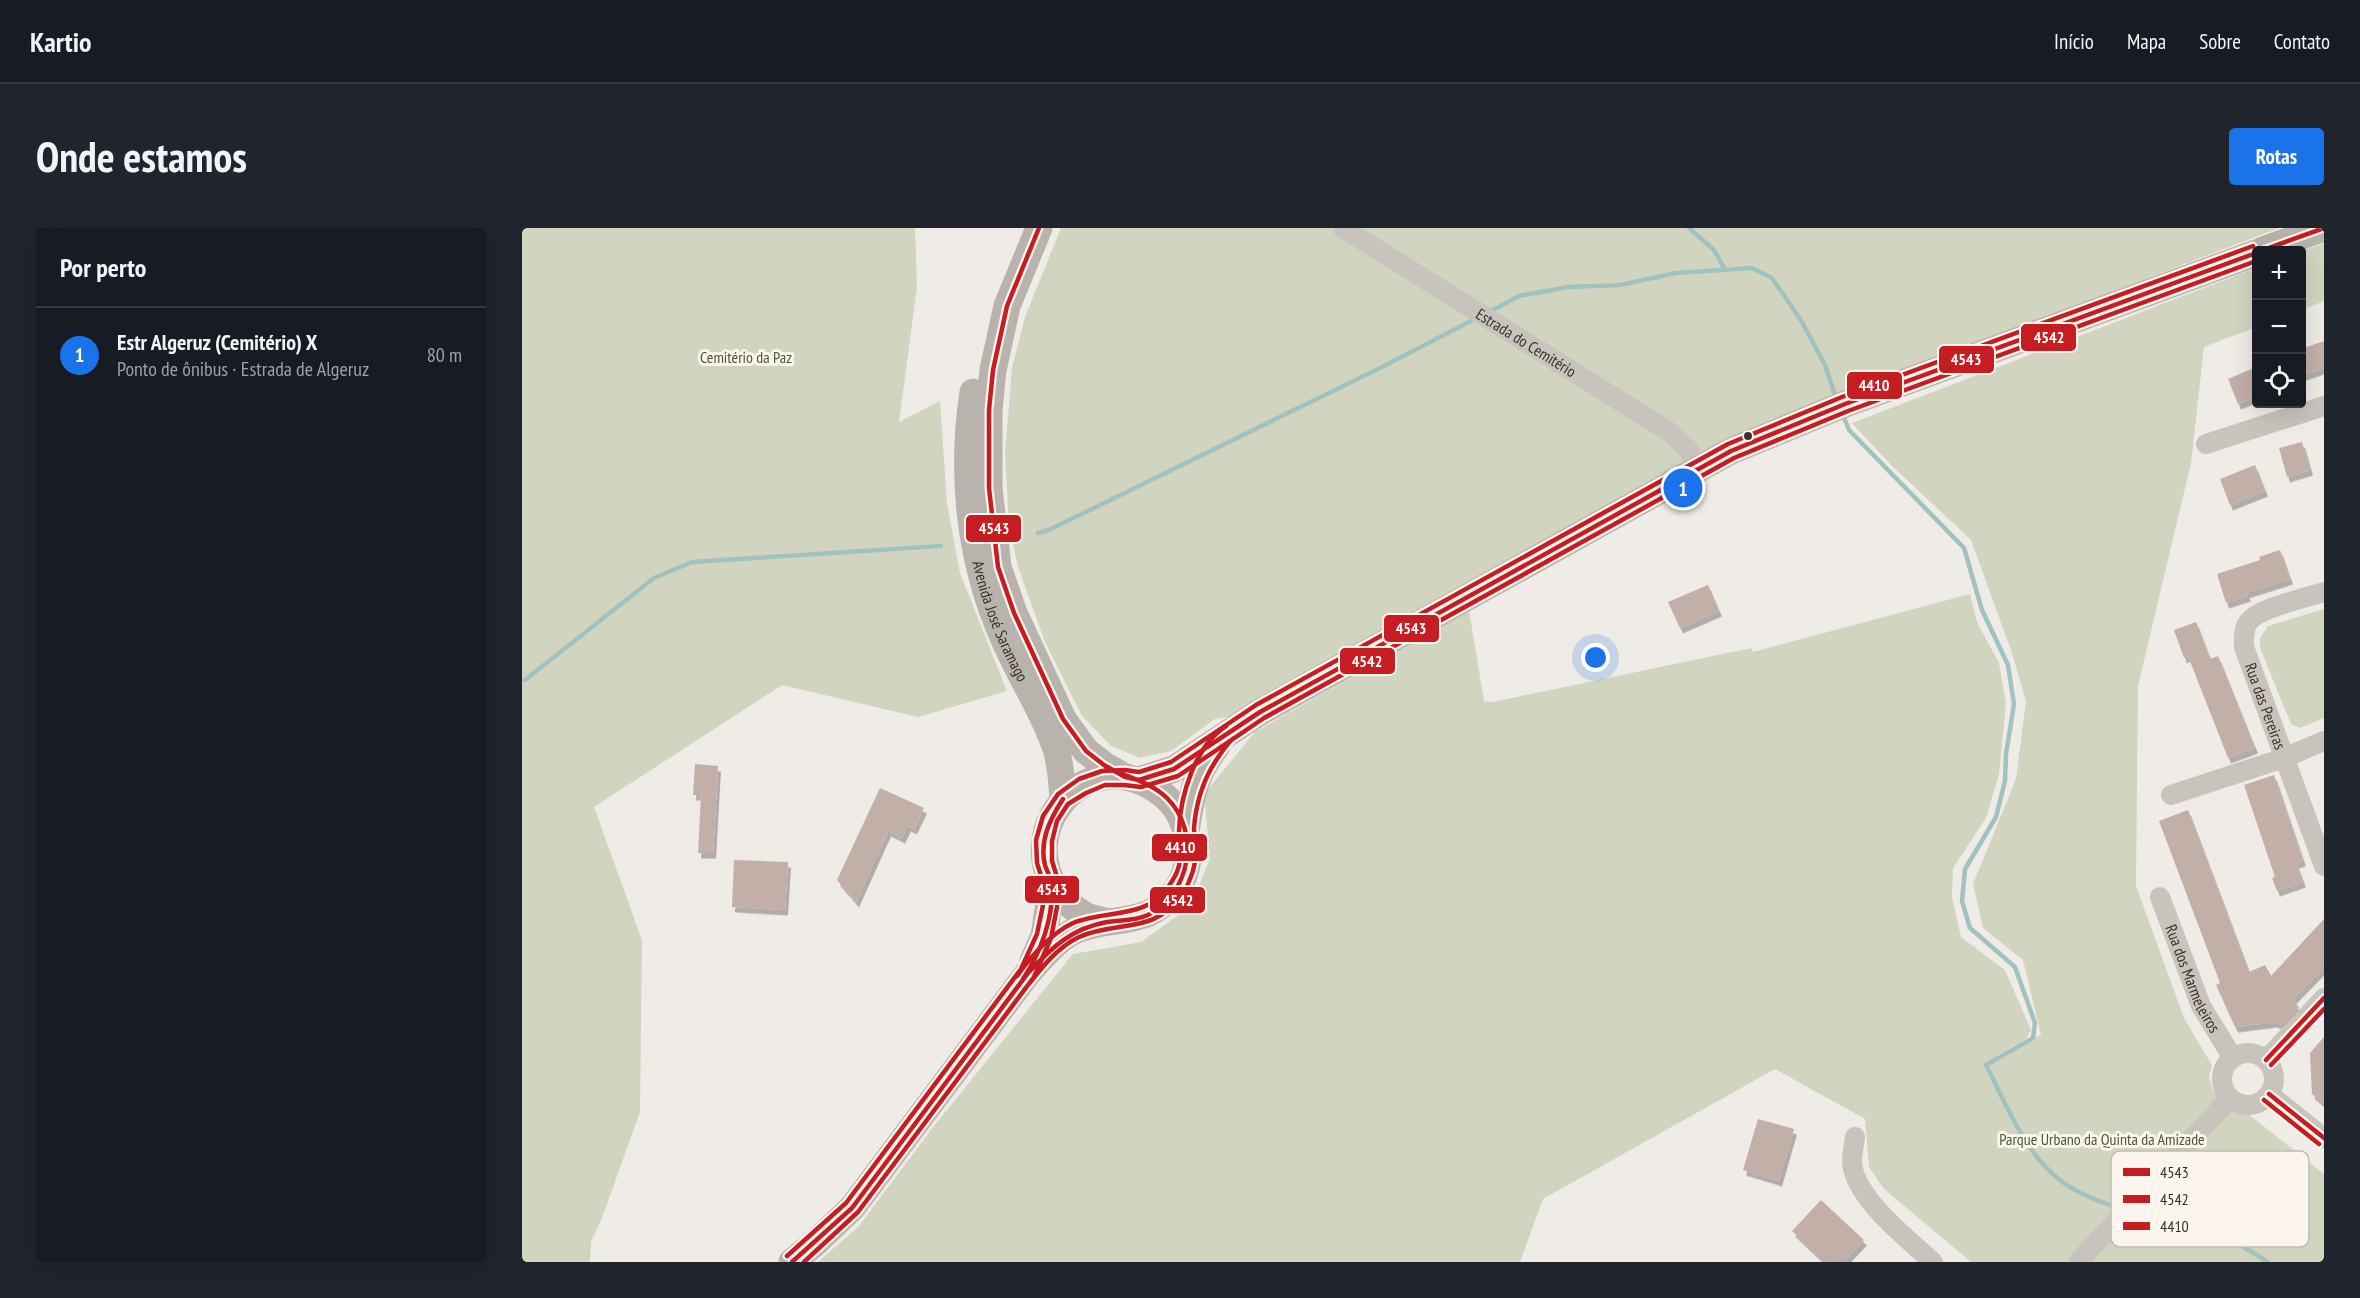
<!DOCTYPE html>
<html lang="pt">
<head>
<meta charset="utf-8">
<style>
	body { margin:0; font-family:"PT Sans Narrow",sans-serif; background:#20242c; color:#f1f3f6 }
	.controls { position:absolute; right:18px; top:18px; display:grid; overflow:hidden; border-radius:6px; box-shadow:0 6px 24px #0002 }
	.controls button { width:54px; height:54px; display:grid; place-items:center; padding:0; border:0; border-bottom:2px solid #363941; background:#171b24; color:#f1f3f6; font:30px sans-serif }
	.you { position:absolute; left:1074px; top:430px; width:21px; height:21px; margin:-15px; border:4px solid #fff; border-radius:50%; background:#1a73e8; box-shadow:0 0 0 9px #1a73e833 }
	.badge { display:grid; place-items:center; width:39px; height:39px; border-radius:50%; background:#1a73e8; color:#fff; font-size:20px; font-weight:700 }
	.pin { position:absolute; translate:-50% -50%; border:3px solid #fff; box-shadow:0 2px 6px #0006 }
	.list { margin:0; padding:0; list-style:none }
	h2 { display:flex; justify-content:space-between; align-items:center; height:78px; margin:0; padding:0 24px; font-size:26px }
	h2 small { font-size:20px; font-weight:400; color:#9ea1a6 }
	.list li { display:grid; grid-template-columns:39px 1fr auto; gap:18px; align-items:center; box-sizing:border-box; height:96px; padding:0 24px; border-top:2px solid #363941 }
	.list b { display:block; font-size:22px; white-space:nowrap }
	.list p { margin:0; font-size:20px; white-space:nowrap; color:#9ea1a6 }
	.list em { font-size:20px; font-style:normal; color:#9ea1a6 }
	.icon { flex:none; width:33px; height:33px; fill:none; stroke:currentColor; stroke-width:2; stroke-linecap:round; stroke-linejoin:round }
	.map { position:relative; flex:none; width:1802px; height:1034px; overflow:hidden; border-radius:6px }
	header { display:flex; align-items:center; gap:36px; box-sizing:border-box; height:84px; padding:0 30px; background:#171b24; border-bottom:2px solid #363941 }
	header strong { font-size:28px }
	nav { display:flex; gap:33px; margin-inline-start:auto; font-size:21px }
	.intro { display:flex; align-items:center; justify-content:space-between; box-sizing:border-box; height:144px; padding:0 36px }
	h1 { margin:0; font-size:42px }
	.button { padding:15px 27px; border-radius:6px; background:#1a73e8; color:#fff; font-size:21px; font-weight:700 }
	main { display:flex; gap:36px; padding:0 36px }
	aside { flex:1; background:#171b24; border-radius:6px; box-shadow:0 6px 24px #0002 }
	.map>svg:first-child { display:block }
	.green { fill:#d1d5c0 }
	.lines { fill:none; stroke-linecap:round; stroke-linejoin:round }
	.stream { stroke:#a2c2c0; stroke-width:4.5 }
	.building { fill:#c2afa8; filter:url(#shadow) }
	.minor { stroke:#c9c3be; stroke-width:20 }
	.secondary { stroke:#b9b3ae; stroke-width:27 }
	.bus-1-casing { stroke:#fbf5ee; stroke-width:9 }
	.bus-2-casing { stroke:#fbf5ee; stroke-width:9 }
	.bus-3-casing { stroke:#fbf5ee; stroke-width:9 }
	.bus-1 { stroke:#c61d23; stroke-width:4.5 }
	.bus-2 { stroke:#c61d23; stroke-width:4.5 }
	.bus-3 { stroke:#c61d23; stroke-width:4.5 }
	.bus-dot { fill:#3a302c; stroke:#fbf5ee; stroke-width:2 }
	.labels { text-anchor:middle; stroke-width:6; stroke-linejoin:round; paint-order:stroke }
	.street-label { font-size:16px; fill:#3a302c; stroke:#fbf5ee }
	.park-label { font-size:16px; fill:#4b592f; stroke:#fbf5ee }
	.key { fill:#fbf5ee; stroke:#c1bab4; stroke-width:1.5 }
	.key-label { font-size:16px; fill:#3a302c }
	.line-badge { stroke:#fbf5ee; stroke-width:2 }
	.badge-label { font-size:16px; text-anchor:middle; font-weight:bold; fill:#fff }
</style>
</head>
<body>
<header>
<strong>Kartio</strong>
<nav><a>Início</a><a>Mapa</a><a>Sobre</a><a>Contato</a></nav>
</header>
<div class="intro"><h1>Onde estamos</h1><a class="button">Rotas</a></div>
<main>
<aside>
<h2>Por perto<small></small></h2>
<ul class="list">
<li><span class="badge">1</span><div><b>Estr Algeruz (Cemitério) X</b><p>Ponto de ônibus · Estrada de Algeruz</p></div><em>80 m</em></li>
</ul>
</aside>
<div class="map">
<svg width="1802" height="1034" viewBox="0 0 1802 1034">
	<defs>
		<filter id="shadow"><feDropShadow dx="3" dy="5.5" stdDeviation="0" flood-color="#0004"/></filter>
	</defs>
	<rect width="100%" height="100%" fill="#efebe6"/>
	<path class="green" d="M0,0H393L395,59L377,194L418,173L425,275L438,345L485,463L396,489L260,457L72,579L120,712L118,884L80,990L69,1014L68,1034H0Z
		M539,0H1757L1320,167L721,487L693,491L649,523L618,530L589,518L560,488L523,414L496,339L487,297L483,225L490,140L503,89Z
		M1802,15V73L1780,82V23Z
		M1734,40V99L1682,119L1669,235L1616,458L1614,658L1662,790L1690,837L1687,849L1692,865L1725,885L1802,946V1034H1449L1361,960L1347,939L1343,891L1253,841L1021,971L998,1034H296L337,998L412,898L551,726L619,714L669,678L688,630L682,566L733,504L947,382L962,473L971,474L1229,420L1231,424L1448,366L1455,394L1477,435L1484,476L1477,546L1464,590L1431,640L1430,669L1439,709L1483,742L1509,802L1504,811L1471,830L1519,807L1501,732L1461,700L1451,656L1494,551L1504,473L1490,425L1449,312L1368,236L1330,195Z
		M1802,381V490L1778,500L1769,496L1738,420V410L1746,398Z"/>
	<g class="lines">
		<path class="stream" d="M1167,0L1192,22L1202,40
			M971,82L997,68L1047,59L1098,57L1154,45L1230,40L1250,50L1280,94L1303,137L1314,170
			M1321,187L1327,202L1442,320L1460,382L1486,437L1492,476L1484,526L1483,553L1474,589L1443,641L1440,673L1448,700L1493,739L1513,795L1511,810L1464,837C1487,882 1507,938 1555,963C1568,970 1584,976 1598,980
			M516,305L527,302L856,141L949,93
			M3,452L132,350L170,334L419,318
			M1609,983L1699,1005L1746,1034"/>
	</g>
	<path class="building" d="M1802,113V140L1779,148V121Z
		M1734,139V169L1716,176L1706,151Z
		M1780,214L1788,242L1765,249L1757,220Z
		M1733,237L1743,263L1708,277L1698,251Z
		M1758,322L1768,351L1724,365L1726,368L1704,375L1695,346L1738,332L1737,329Z
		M1186,357L1197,383L1158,400L1146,374Z
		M1674,394L1688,431L1696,428L1733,520L1706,530L1666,428L1662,430L1652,402Z
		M173,536L196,538L191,625H176L179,567H171Z
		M1752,547L1781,633L1774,635L1781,654L1755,663L1750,650L1753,649L1722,557Z
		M358,560L402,580L392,601L386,598L380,610L366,603L334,674L315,652Z
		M1666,582L1727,744L1743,737L1749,748L1802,691V739L1770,772L1777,779L1760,797L1752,794L1713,799L1694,757L1698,755L1637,593Z
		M212,632L266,634L263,682L210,679Z
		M1802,809V876L1790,866L1788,825Z
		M1236,891L1272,901L1257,953L1221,942Z
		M1299,972L1342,1012L1321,1034H1303L1270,1003Z"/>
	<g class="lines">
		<g class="minor">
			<path id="s1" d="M821,0L1146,203L1166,221L1176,240"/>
			<path d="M1684,216L1802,178"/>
			<path id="s2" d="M1802,364C1785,369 1739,380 1728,392C1721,399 1722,410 1722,419L1802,638"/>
			<path d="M1649,567L1762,530L1802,513"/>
			<path id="s3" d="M1638,669L1679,778L1711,830"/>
			<circle cx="1726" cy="851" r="26"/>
			<path d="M1744,832L1802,770"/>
			<path d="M1747,866L1802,910"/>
			<path d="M1333,909C1332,917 1330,925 1330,933C1331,969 1386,1011 1411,1034"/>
			<path d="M1556,1034L1708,870"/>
		</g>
		<g class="secondary">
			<path d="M517,0L485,78L471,142L467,182V260L476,339L492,385L541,491L564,523L582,537L603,549"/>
			<path d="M1741,22L1802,0"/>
			<path id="s4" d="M451,164C438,250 448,339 485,418C500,452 523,486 534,521C539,537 540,555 541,571"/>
			<path d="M617,552L652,541L738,484L1209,223L1323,176L1734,25"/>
			<path d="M664,603C670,567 672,548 695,518"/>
			<path d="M511,733L522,708L530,656"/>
			<path d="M270,1034L292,1016L330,980L506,745C521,729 536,709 557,701C596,687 627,700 655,661C669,641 669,614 660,592C653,575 639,563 622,555C555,524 493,607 537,665C545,675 554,683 565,688C572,691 580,692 587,694"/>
		</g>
		<defs>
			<path id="bus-1" d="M517,0L485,78L471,142L467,182V260L476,339L492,385L541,491L564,523L582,537L603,549L617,552L652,541L738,484L1209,223L1323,176L1734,25
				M1741,22L1802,0
				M501,751C519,724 531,691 530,659C530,651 525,644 523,637C517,613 528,591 541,571
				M1744,832L1802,770
				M1747,866L1802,910
				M270,1034L330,980L506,745C529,720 550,700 585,694C598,692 613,693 626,687C669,665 679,604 645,570C629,554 604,549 584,539"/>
			<path id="bus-2" d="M507,756C520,739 536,719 557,709C595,692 632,707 660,667C668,654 674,639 674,623C675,616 672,608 672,600C674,575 680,553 695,531C700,524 705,515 712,510
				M1749,837L1802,781
				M1742,872L1797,916
				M282,1034L336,984L512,749L529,710L535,679L537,655L530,633V613L535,593L546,576L564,565L583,557H602L619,559L656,548L742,490L1212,230L1326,183L1734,33"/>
			<path id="bus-3" d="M495,748C510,727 528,706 551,695C584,681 624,692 646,659C663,636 657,628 657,603C658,568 673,518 704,498
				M265,1028L324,975L499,741L515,706L521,677L522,657L515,635L514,612L521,588L536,566L557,551L580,543L603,542L617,544L649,534L734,477L1206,216L1320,169L1731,18"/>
		</defs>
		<use href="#bus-1" class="bus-1-casing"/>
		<use href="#bus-2" class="bus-2-casing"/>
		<use href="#bus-3" class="bus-3-casing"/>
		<use href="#bus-1" class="bus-1"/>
		<use href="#bus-2" class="bus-2"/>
		<use href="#bus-3" class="bus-3"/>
	</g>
	<circle class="bus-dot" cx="1226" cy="208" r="5"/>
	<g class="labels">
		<g class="street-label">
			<text dy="6" stroke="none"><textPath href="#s1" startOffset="216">Estrada do Cemitério</textPath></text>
			<text dy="6" stroke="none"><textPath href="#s4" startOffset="234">Avenida José Saramago</textPath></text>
			<text dy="6" stroke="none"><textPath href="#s2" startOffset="171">Rua das Pereiras</textPath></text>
			<text dy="6" stroke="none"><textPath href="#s3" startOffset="88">Rua dos Marmeleiros</textPath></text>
		</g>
		<g class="park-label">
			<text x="224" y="135">Cemitério da Paz</text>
			<text x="1580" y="917">Parque Urbano da Quinta da Amizade</text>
		</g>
	</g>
	<rect x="1589" y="923" width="198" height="96" rx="9" class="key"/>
	<rect x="1601" y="940" width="27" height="8" fill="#c61d23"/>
	<rect x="1601" y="967" width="27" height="8" fill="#c61d23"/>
	<rect x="1601" y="994" width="27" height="8" fill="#c61d23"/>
	<g class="key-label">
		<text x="1638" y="950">4543</text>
		<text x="1638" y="977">4542</text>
		<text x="1638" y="1004">4410</text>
	</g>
	<g class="line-badge">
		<rect x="1498" y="95" width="57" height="29" rx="6" fill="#c61d23"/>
		<rect x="1416" y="117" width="57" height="29" rx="6" fill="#c61d23"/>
		<rect x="1324" y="143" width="57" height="29" rx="6" fill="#c61d23"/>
		<rect x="443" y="286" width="57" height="29" rx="6" fill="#c61d23"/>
		<rect x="861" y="386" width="57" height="29" rx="6" fill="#c61d23"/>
		<rect x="817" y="419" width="57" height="28" rx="6" fill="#c61d23"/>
		<rect x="629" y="605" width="57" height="29" rx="6" fill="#c61d23"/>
		<rect x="502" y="647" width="56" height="29" rx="6" fill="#c61d23"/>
		<rect x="627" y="658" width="57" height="28" rx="6" fill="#c61d23"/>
	</g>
	<g class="badge-label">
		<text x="1527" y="115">4542</text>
		<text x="1444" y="137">4543</text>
		<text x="1352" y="163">4410</text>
		<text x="472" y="306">4543</text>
		<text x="889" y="406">4543</text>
		<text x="845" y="439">4542</text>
		<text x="658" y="625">4410</text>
		<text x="530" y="667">4543</text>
		<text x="656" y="678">4542</text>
	</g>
</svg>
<div class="controls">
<button>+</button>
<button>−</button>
<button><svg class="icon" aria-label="locate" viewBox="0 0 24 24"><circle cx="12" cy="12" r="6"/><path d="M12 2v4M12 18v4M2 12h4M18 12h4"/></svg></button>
</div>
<div class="you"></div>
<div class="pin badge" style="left:1161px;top:260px">1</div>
</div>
</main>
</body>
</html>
